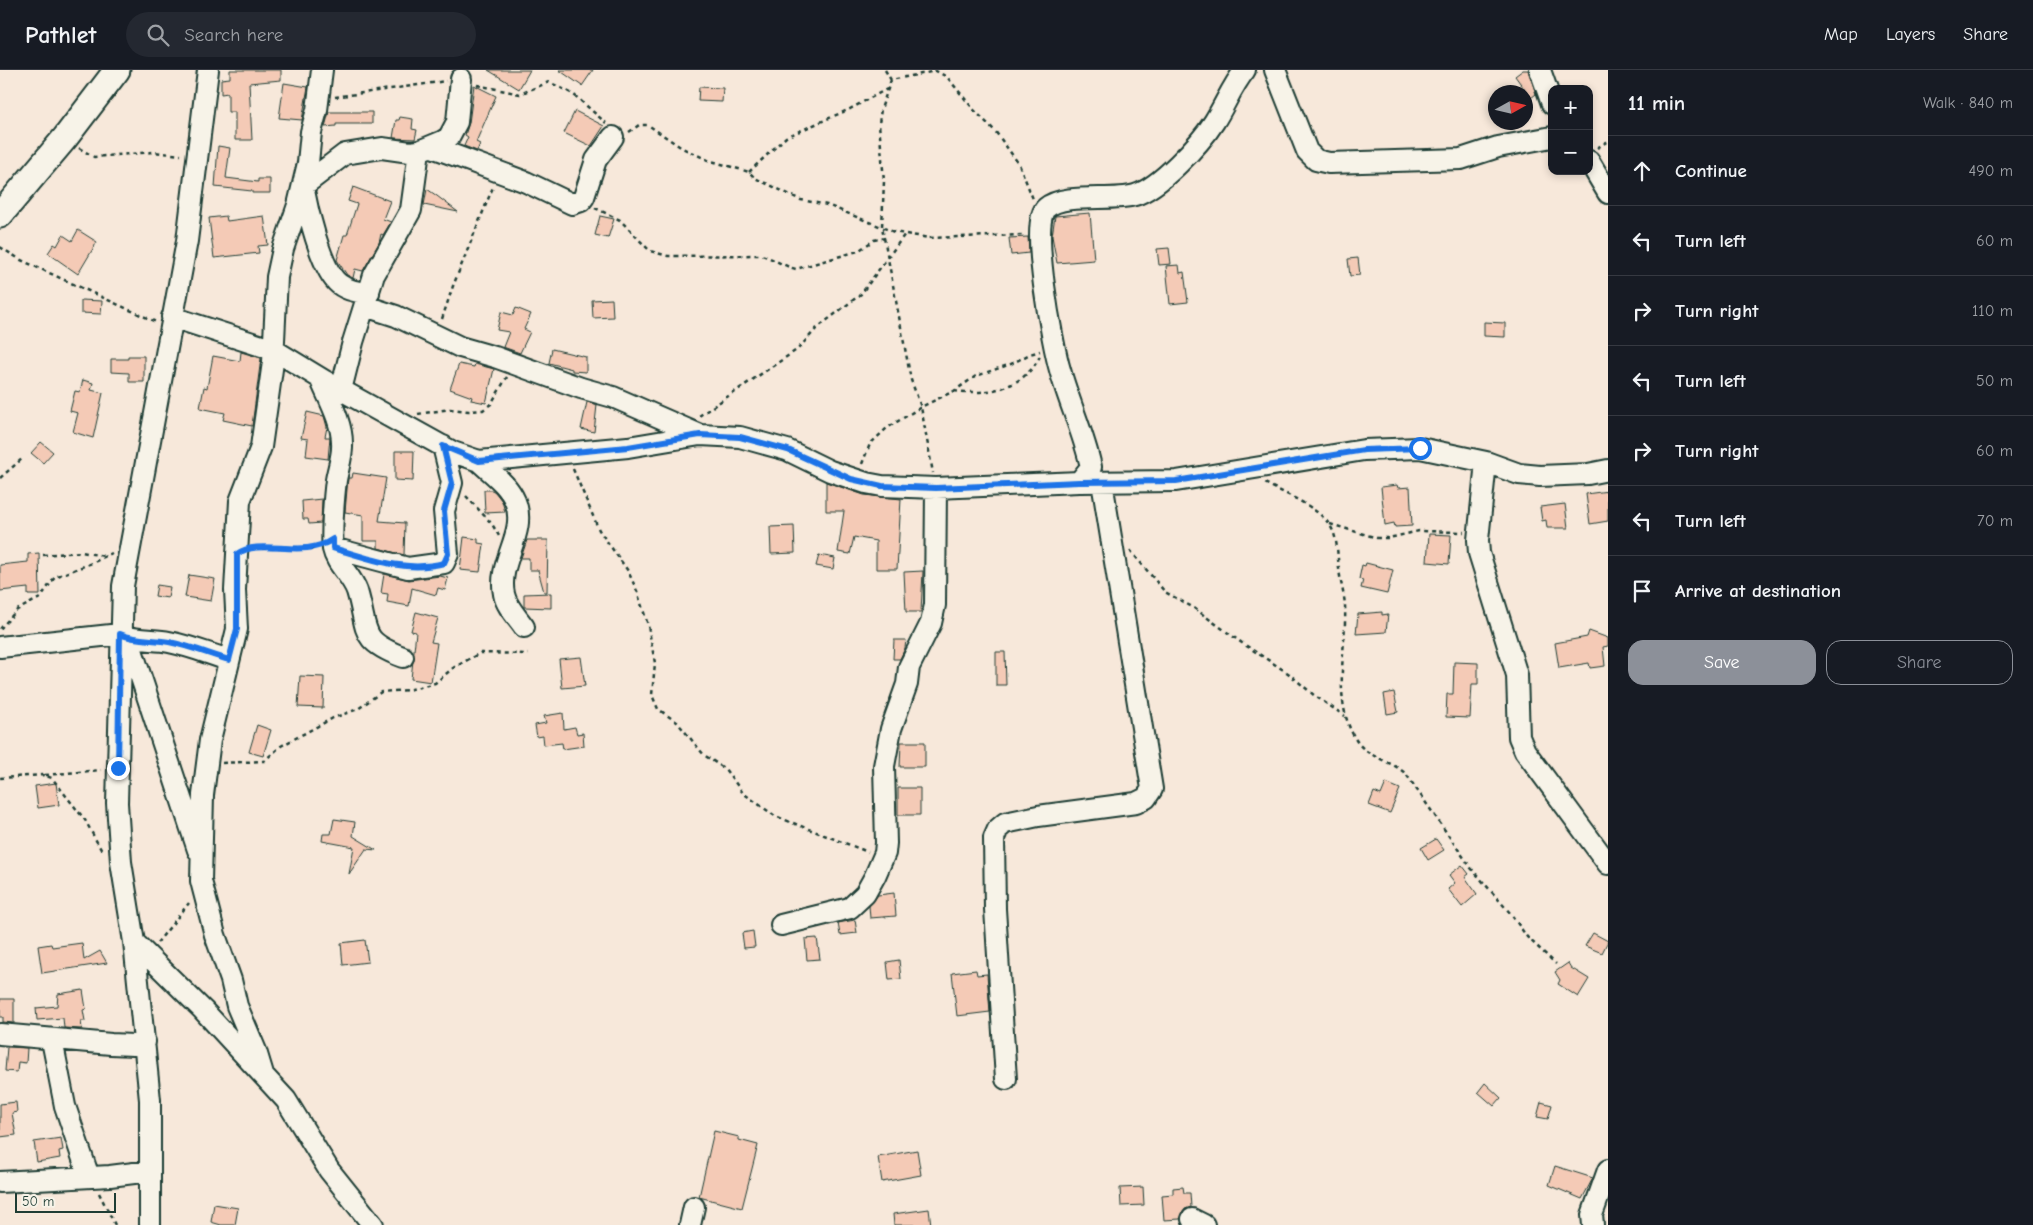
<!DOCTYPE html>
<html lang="en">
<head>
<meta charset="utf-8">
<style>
	body { margin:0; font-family:"Comic Neue",sans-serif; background:#242831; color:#f1f3f6 }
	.controls { position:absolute; right:15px; top:15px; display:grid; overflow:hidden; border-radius:10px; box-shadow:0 2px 8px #0003 }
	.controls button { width:45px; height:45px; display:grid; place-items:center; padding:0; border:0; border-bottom:1px solid #363941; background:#171b24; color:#f1f3f6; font:25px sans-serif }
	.compass { position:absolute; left:1488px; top:15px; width:45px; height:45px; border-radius:50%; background:#171b24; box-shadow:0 2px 8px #0003; rotate:82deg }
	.scale { position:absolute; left:15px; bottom:12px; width:101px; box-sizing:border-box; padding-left:5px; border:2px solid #1f3d34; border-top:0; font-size:14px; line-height:18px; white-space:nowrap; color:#1f3d34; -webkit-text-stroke:4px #f7f3e8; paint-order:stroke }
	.stop { position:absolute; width:15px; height:15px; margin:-11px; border:4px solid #1a73e8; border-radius:50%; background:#fff }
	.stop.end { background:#1a73e8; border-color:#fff; box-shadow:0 1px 5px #0008 }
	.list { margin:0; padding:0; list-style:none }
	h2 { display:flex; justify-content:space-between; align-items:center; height:65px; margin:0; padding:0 20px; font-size:21px }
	h2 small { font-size:16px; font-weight:400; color:#9ea1a6 }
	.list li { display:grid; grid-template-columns:32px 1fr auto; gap:15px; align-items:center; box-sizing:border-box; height:70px; padding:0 20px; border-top:1px solid #363941 }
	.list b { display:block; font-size:19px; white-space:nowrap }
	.list em { font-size:16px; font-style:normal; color:#9ea1a6 }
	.actions { display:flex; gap:10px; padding:15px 20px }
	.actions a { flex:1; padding:11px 0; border:1px solid #8c9099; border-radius:15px; text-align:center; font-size:18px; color:#8c9099 }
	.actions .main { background:#8c9099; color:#fff }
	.icon { flex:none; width:28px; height:28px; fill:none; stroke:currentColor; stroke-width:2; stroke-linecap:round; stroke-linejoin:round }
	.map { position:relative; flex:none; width:1608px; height:1155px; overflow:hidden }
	header { display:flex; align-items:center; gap:30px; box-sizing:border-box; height:70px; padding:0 25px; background:#171b24; border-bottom:1px solid #363941 }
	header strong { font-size:24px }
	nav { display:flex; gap:28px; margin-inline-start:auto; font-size:18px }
	.search { width:350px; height:45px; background:#242831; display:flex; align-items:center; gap:12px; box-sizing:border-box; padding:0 18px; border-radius:28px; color:#9ea1a6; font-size:19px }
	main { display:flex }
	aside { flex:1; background:#171b24 }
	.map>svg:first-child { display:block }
	.building { fill:#f4cab6; stroke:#1f3d34 }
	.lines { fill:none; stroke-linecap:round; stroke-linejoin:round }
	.minor-casing { stroke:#1f3d34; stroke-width:24 }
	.major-casing { stroke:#1f3d34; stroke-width:29 }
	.path { stroke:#1f3d34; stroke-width:2.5; stroke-dasharray:4 4; stroke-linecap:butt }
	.minor { stroke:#f7f3e8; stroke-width:20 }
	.major { stroke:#f7f3e8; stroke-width:25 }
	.route { stroke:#1a73e8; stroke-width:6 }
</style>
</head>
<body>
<header>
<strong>Pathlet</strong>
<div class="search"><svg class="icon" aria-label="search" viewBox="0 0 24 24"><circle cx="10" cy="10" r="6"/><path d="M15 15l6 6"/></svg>Search here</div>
<nav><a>Map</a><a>Layers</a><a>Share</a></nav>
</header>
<main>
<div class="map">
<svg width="1608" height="1155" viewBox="0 0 1608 1155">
	<rect width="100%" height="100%" fill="#f7e8da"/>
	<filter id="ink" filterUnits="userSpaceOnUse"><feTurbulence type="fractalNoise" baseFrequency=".02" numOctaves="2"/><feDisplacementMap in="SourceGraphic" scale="10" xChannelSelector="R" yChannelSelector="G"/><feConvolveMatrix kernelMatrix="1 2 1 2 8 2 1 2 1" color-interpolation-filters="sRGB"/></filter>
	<g filter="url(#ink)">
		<path class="building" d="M230,0H281V10L249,13L252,70H235V42H228V23L221,24V9L230,8Z
			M488,0H530L519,19Z
			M559,0H593L582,16Z
			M1523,0H1528L1536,24L1531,28L1515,6Z
			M284,13L308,17L302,50L279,48Z
			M474,15L496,26L476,72L480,74L477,81L464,76L468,67L465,65L469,53Z
			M699,17L723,18L722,32L698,31Z
			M575,41L604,56L591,76L564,63Z
			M329,42H372V54H336V56L325,57Z
			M400,47L413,49L412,59L417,60L415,69L393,68L396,50H399Z
			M218,76L230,78L226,108L258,112V109H270V123H252V121L215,117Z
			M353,117L390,131L383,149L391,152L383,165L381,164L379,173L363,201L355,199L353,208L347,205L337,190L344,165H347L357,134L348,131Z
			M427,119L437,126L458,142L424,135Z
			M1090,143L1094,190L1057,193L1052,166L1055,146Z
			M226,146L227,151L264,146L268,175L258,176L259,183L214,188L209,148Z
			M600,146L614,149L608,168L595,165Z
			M78,160L97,172L78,204L48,183L54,174L57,176L63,165L72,171Z
			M1028,167L1029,183L1011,185L1009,168Z
			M1169,178L1171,194L1159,195L1157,179Z
			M1358,188L1360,205L1350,206L1348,189Z
			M1179,195L1180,203L1184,202L1188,232L1170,234L1166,196Z
			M612,229L613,247L593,248L592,230Z
			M81,230L102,231L101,244L81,243Z
			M516,238L531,244L524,259L530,262L520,283L503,277L509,262L497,260L501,242L513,245Z
			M1484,252L1505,253V267L1484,266Z
			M552,279L586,287V302L572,301V299L549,293Z
			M241,282L261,288L252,356L223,350L225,343L200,338L204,317L207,318L213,286L240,291Z
			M128,286H144V312H129V303L111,302V289H128Z
			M459,294L474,297L475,294L494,299L486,333L471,330L472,327L450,319Z
			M83,310L93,313L91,320L103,323L93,368L73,362L78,343L70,341L75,321L80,322Z
			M587,332L597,335L594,362L581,359Z
			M307,342L324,346L327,357L325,367H330L328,389L306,386L308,369L301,368Z
			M41,372L53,382L43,393L31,383Z
			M395,381H414L413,411L395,410Z
			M353,403L386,408L379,451L405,453L404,485L378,478V471H363V445L345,442L348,408H352Z
			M826,412L864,425L901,429L897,499H876V471L854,467L850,484L838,482L844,441H826Z
			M1397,415L1398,418L1410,417L1412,456L1395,457L1394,453L1385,455L1381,417Z
			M484,420H492L495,422L502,431L505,442L485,443Z
			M1608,421V451L1590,454L1586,424Z
			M322,429L321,453L309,454L308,449H303L302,431Z
			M1565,434L1568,458H1547L1546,450L1542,451L1540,437Z
			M794,456L795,483L771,484L770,457Z
			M1429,464L1451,465L1449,494L1427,492Z
			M464,467L478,469V473L484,474L480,502L460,500Z
			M527,470H548L547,522H544L538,500H529V488H521Z
			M39,483L40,525H28V518L0,521V495L28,492V484Z
			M819,485L835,488L833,499L816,496Z
			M1366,493L1393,500L1387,524L1361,518L1363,510L1359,509L1362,495L1365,496Z
			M923,501L921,542H906L904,502Z
			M384,504L409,510L440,506L448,508L445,520L438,518L436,525L412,518L409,536L387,532L388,524L381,523Z
			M189,505L215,509L211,531L185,527Z
			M157,515L170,517L168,528L155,526Z
			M551,523V538L524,537V524Z
			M416,542L438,548L431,572L437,573L431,612L411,609L416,562L411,561Z
			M1382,542V545L1388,544L1386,562L1356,564L1358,544Z
			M1589,561L1608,568V576L1603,577L1605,596L1590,598L1589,593L1559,598L1555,573L1587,567Z
			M894,570H906L905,578L900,589H893Z
			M996,582H1005L1006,615H996Z
			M581,587L585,616L562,618L559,589Z
			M1454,592L1478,593V614H1472L1470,648L1446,647L1447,624H1453Z
			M300,606L324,607L323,638L298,637Z
			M1394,622L1398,642L1387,644L1384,624Z
			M563,643L564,659L575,657L577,664L583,663L584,676L563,679L562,673L544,675L543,666L537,667L535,655L546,653L544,646Z
			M257,655L271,660L263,686L249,682Z
			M901,672H925V697H900Z
			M56,713L59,735L38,738L35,716Z
			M1386,713L1400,719L1390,743L1369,735L1374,722L1381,725Z
			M898,718H920V745H898Z
			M334,749L355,752L353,766L376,780L366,779L349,804L354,777L322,771L323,764H331Z
			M1436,769L1444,780L1428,790L1421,778Z
			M1462,795L1469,804L1465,807L1477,824L1462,837L1448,819L1455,813L1449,805Z
			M894,823L896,846L870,848L869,836L878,825Z
			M855,850L857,863L840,865L838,853Z
			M753,861L755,877L744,878L742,863Z
			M1593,863L1608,871L1602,883L1585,876Z
			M817,868L820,889L807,890L805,869Z
			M365,870L368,892L343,895L341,873Z
			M82,873L84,890L100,881L107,893L42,903L38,876L51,874L52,877Z
			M899,890L901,909L889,910L887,892Z
			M1568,893L1571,898L1589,909L1578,927L1558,914L1560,910L1555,902Z
			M976,900L977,905L987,904L990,942L957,946L952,903Z
			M83,920L86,939L83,940L85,951H81L82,959L64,958L63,948L37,950L36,938L57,936L58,924Z
			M0,929H14V953L3,952V947H0Z
			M7,977L27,978L26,993L18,992L17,1002L5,1001Z
			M1485,1013L1501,1028L1494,1036L1478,1022Z
			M16,1032L17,1042L12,1043L16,1065L0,1067V1034Z
			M1541,1032L1552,1035L1548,1049L1537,1047Z
			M714,1061L739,1067V1070L758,1075L742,1138L699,1127Z
			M61,1068L63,1080L59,1081L60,1088L37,1092L34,1072Z
			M917,1080L921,1105L882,1112L878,1087Z
			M1555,1096L1593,1108L1582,1129L1549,1115Z
			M1143,1117L1144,1135L1121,1136L1120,1118Z
			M1183,1117L1184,1123H1190L1191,1137L1185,1139L1180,1149L1164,1150L1162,1125L1173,1124V1118Z
			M214,1134L238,1138L235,1155H221L211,1152Z
			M929,1139L931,1155H894L893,1144Z"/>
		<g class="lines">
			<defs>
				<path id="minor" d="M1275,0L1307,81L1316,90L1329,93L1461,89L1498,77L1552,67
					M1540,0L1552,34
					M432,77L526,112L572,134L581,131L584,127L596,90L613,67
					M1589,91L1608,123
					M369,223C359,222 348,221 339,214C321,200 307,138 303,116L345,84L382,78L410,82L419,81L443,71L449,67L457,52L461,9
					M365,236L396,246L460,277L495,287L581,318L613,327L700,365
					M172,247L274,280L325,311L453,382L479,391L628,377L700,365L740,367L787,380L830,401L866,413L882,416L936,418L1079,412L1176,411L1364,380L1420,378L1486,392L1519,404L1540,406L1588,404L1608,400
					M320,308C328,328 342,351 342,373C343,385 338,398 336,410C334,426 331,463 333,479C336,494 352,506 357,521C369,561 358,570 403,587
					M341,320L353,272L374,205L411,140L419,81
					M479,391C491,403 508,414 515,431C528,463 497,491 504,524C506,536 517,547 524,557
					M1486,392L1478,470L1479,483L1517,605L1519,667L1525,681L1608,794
					M1079,412L1091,397C1084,364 1069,333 1060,300C1053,277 1029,151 1046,138C1065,122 1111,132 1135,125C1159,118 1200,74 1214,52C1225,35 1232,16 1245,0
					M333,478L408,498L444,493L448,484L444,441L452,413L443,376
					M128,568L198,780
					M0,577L120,564C135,571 153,569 169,572C190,576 209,584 229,590
					M781,855L850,838L865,824L875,806L885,783L886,773L884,696L891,659L907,614L909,597L931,553L935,535L936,418
					M134,872L203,940L286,1030L329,1100L373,1155
					M0,964L111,974L133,975L145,972
					M52,970L65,1036L89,1107
					M263,1004L256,981L237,936L231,910L215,865L201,811L203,725L210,670L237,559L235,520L240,431L261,377L273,292L277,207L283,179L298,135L308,93L311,62L317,40L322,0
					M1006,1009L995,839L994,768L998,759L1005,753L1038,746L1136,733L1146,728L1152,719L1102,412
					M0,1112L110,1106L150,1101
					M1192,1149L1204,1155
					M150,1155V1030L134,872L121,792L117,733L123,516L187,171L208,0
					M690,1155L694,1137
					M1593,1155L1592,1145L1608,1100"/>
				<path id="major" d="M0,145L65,68L117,0"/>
			</defs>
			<use href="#minor" class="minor-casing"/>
			<use href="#major" class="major-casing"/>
			<path class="path" d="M885,0L891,10L936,1L947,7L975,41L995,61L1019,94L1033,129
				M891,10L881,39L879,54L884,111L882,157L911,310L921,337L933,403
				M477,15L520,24L549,12L573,24L606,53
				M335,27L446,11
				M629,62L639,55H648L682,78L708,90L749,102L755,108L801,130L827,135L894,162L929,168L1023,165
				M79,78L94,87L153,82L181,85
				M1597,78L1608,71
				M749,102L786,67L850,39L887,19
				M595,138L620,150L650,181L668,186L761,185C773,188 783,196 796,199L858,181L874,170L885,168
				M0,177L21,190L156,252
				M442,249L453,216L493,117
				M954,321C987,325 1024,319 1040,286
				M418,344L450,339L469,341L483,340L491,334L507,307
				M699,346L798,279L817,258L861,224L905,164
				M862,394L870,374L887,358L921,337L954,321L976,306L1011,294L1030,284L1040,281
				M573,399L599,460L628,501L637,521L648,555L655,593L652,625L658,639L677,652L704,685L725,699L743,723L775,746L868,782
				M0,408L23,388
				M1265,413C1284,424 1315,435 1329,454C1338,466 1337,484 1339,498C1340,511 1344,523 1345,535C1347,580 1331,629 1356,670C1367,688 1391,690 1406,704L1471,798L1511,844L1527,867L1556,894
				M466,426L492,454L499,466
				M1330,454L1377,468H1389L1419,461L1464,462
				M254,478H316
				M1130,480L1165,522L1194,538L1242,573L1288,603L1315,626L1345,646
				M43,485L81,482L104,486
				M0,559L17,540L40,528L55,507L92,493L112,483
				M222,693L264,691L281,676L333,648L358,639L381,622L408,620L435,613L453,598L480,583L528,584
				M45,705L101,700
				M0,708L43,705L52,708L85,750L103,783
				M157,873L189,833
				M99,1123L115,1155"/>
			<use href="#minor" class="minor"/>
			<use href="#major" class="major"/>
		</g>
	</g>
	<g class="lines" filter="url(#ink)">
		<path class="route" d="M118,698L120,564C135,571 153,569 169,572C190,576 209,584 229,590L237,559V484C261,467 303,490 333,469V478C370,489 406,503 444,493L448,484L444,441L452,413L443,376L479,391L628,377L700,365L740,367L788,380L851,409L882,416L936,418L1079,412L1176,411L1364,380L1420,378"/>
	</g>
</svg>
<div class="controls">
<button>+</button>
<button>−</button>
</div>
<svg class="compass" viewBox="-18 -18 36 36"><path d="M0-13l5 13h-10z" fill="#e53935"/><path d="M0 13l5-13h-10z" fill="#9ea1a6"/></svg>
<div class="scale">50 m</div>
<div class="stop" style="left:1420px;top:378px"></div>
<div class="stop end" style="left:118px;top:698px"></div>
</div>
<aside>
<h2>11 min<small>Walk · 840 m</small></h2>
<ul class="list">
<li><svg class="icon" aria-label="ahead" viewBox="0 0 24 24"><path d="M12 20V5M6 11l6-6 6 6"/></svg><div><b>Continue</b></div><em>490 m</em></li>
<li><svg class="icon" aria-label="left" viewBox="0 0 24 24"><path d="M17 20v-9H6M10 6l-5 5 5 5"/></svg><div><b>Turn left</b></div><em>60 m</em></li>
<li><svg class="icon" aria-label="right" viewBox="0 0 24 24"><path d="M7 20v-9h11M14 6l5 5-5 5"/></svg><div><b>Turn right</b></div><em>110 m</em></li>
<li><svg class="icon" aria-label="left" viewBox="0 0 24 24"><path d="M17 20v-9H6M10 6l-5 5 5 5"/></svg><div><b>Turn left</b></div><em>50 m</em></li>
<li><svg class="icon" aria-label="right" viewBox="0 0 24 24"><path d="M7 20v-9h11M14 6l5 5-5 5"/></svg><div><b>Turn right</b></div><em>60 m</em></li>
<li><svg class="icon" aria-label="left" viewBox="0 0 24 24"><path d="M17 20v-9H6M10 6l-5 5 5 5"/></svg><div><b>Turn left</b></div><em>70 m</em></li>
<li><svg class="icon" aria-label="arrive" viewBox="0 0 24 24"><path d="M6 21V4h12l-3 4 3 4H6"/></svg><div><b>Arrive at destination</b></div></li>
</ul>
<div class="actions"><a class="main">Save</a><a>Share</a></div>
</aside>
</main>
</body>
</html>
